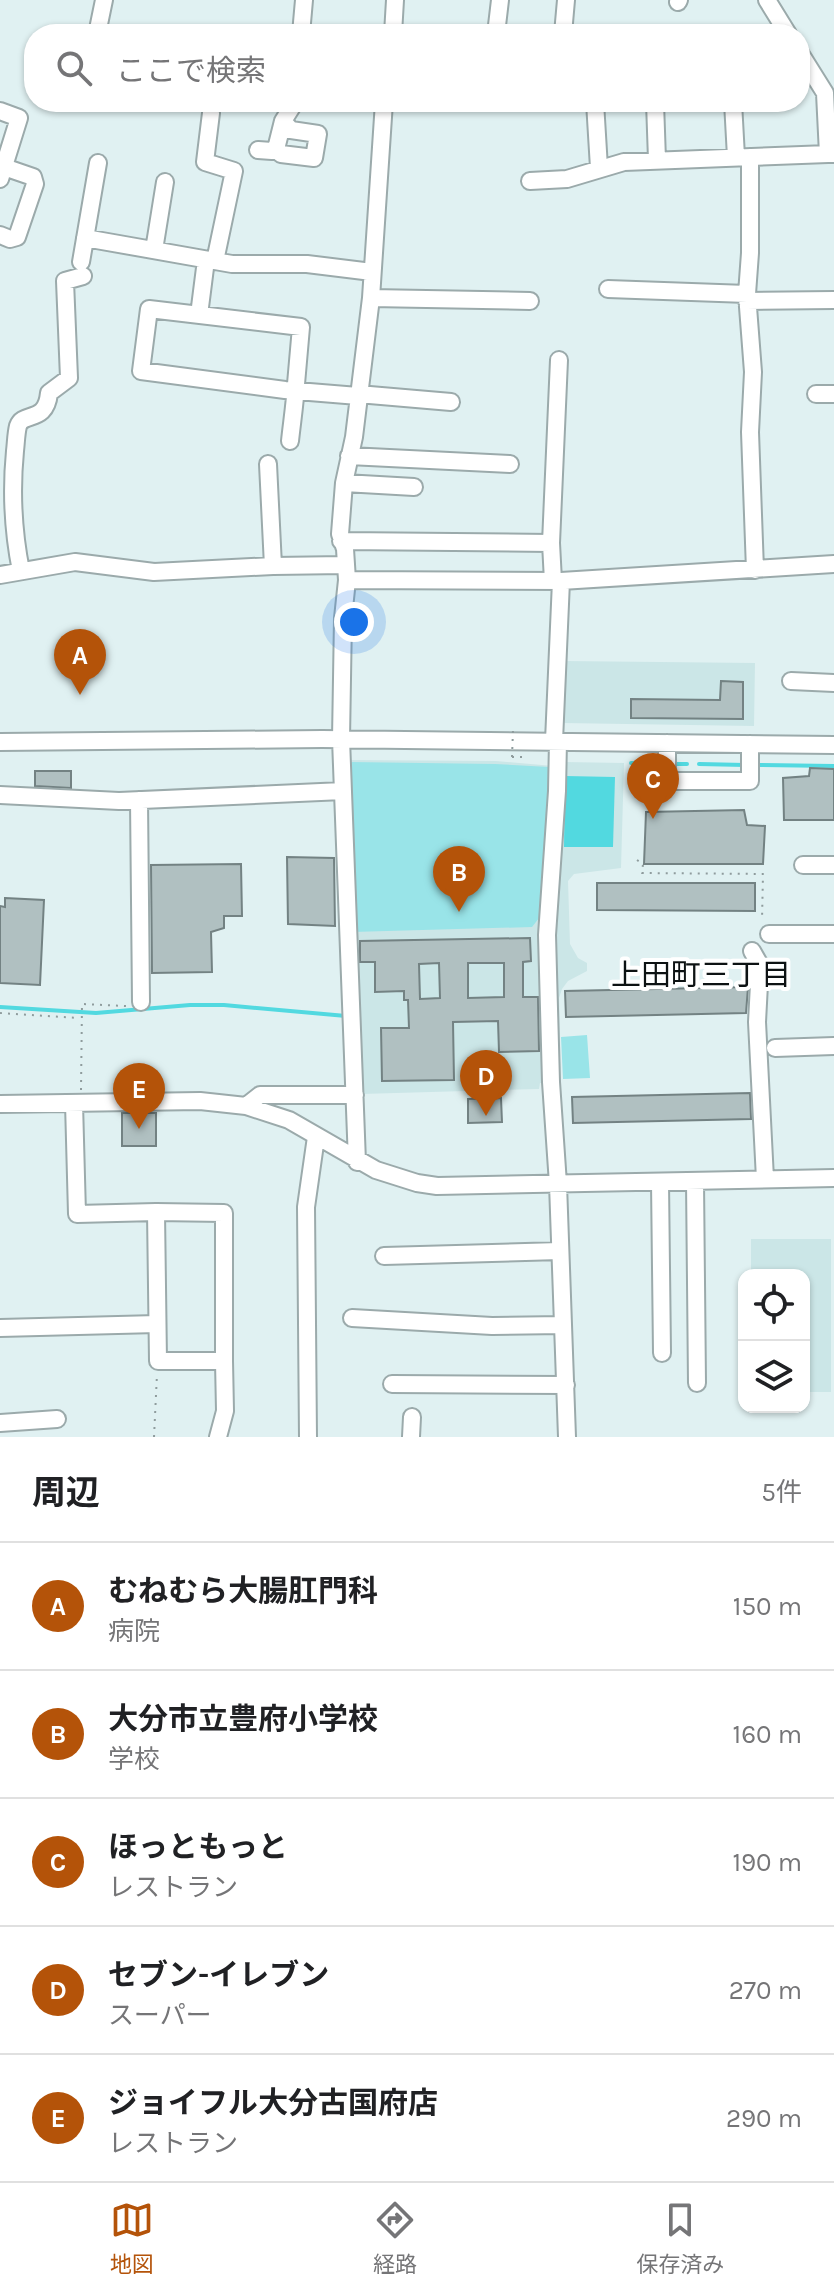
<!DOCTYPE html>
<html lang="ja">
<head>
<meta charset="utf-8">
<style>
	body { margin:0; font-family:Karla,"Noto Sans JP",sans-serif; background:#f2f2f2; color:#202124 }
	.controls { position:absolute; right:24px; bottom:24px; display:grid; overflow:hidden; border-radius:16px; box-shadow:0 2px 6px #0004 }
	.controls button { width:72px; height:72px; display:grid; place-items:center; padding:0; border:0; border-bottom:2px solid #e0e0e0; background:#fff; color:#202124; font:40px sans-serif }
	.you { position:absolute; left:354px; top:622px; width:28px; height:28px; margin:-20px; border:6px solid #fff; border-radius:50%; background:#1a73e8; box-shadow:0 0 0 12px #1a73e833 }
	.badge { display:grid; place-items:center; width:52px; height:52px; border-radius:50%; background:#b45309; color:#fff; font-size:26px; font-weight:700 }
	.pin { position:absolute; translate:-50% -66px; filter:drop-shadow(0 2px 4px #0008) }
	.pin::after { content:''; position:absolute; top:42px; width:28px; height:24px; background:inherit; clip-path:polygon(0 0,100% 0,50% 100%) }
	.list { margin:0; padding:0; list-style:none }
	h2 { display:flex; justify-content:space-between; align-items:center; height:104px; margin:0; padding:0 32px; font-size:34px }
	h2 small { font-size:26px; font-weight:400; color:#757577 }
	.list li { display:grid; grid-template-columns:52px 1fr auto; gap:24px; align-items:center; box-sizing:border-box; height:128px; padding:0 32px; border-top:2px solid #e0e0e0 }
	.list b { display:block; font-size:30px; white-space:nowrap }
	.list p { margin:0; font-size:26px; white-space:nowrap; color:#757577 }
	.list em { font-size:26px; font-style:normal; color:#757577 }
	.icon { flex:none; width:44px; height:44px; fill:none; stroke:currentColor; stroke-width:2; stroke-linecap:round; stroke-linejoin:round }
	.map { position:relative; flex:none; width:834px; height:1437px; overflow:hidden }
	.search { position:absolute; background:#fff; box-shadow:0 2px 6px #0004; left:24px; right:24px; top:24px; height:88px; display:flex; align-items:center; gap:20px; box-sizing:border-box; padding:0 28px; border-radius:32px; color:#757577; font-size:30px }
	.sheet { height:744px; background:#fff }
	nav { display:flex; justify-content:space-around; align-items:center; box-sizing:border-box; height:112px; border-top:2px solid #e0e0e0; background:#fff; font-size:22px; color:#757577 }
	nav a { display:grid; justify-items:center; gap:4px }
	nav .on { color:#b45309 }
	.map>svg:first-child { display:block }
	.built { fill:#cbe6e7 }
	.green { fill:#99e4e8 }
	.water { fill:#52d9e0 }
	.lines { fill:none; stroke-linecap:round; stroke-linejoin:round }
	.stream { stroke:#52d9e0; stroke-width:4 }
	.building { fill:#b0c0c1; stroke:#738283; stroke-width:2; fill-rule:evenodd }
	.minor-casing { stroke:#9baaab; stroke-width:20 }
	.path { stroke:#8f9c9d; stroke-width:2; stroke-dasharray:2 6; stroke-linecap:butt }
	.minor { stroke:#fff; stroke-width:16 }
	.path-bridge { stroke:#8f9c9d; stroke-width:2; stroke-dasharray:2 6; stroke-linecap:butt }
	.labels { text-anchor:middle; stroke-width:8; stroke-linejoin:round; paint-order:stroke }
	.neighbourhood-label { font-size:30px; fill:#0d1213; stroke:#fff }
</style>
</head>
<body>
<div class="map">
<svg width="834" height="1437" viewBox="0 0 834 1437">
	<rect width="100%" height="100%" fill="#e0f1f2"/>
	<path class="built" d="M563,661L755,663L754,726L562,723Z
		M348,760L496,761L553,766L564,762L624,763L621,868L574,874L568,881L570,944L578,958L587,963V971L568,981L562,989L559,998L561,1082L540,1083L539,1089L361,1094L360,1001L351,974Z
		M751,1239H831V1392H804V1275H751Z"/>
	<path class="green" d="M349,762L495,764L549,767L543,913L532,927L352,932Z
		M587,1035L590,1078L563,1079L561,1037Z"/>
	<path class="water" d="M565,776L615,777L613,847H564Z"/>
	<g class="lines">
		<path class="stream" d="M631,763L661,764
			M673,764H687
			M699,764L745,765
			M756,765L834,766
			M0,1007L96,1013L190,1005H224L346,1016"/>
	</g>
	<path class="building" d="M721,681L743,682V719L631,718V699L720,700Z
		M810,768L834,769V820H784L783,778L809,776Z
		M35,771H71V788L35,786Z
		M744,810L747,825L765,826L763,864H644L646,812Z
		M287,857L334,858L335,926L288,924Z
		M241,864L242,916H224V928L211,932L212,972L152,973L151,865Z
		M597,883H755V911L597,910Z
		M5,898L44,900L40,985L0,983V906L5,907Z
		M530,938L531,961L523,962V997H538L539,1051L499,1052L498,1021L453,1022L454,1080L382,1081L381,1028H409L408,1000H404V991L375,992V962H360V941ZM439,963L440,998L420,999L419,964ZM468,963H504V997L468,998Z
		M748,987L746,1013L566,1017L565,991Z
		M750,1093L751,1119L573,1123L572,1097Z
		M501,1098L502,1122L468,1123V1099Z
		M122,1113H156V1146H122Z"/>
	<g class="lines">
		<defs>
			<path id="minor" d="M767,0L788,34
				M678,2L679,0
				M97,34L104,0
				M301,34L304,0
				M393,34L395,0
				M496,34L500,0
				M563,34L566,0
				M800,53L825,93L828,154H834
				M595,102L599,168
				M655,102L657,160
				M733,102L736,157
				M0,111L19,118L0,179
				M211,113L205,162L234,171L215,261
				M283,121L291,130L318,134L314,158L281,154L276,149L283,121L295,102
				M258,150L272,151L276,149
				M750,157V253L747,294L753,372L750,432L755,570
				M530,181L567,179L624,162L828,154
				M0,235L10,239L17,237L35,184L33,177L4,167
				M85,238L232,264H307L372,272
				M154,250L165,182
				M81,262L98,163
				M608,289L747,294
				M371,298L530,301
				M747,301L834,300
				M199,315L206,260
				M358,394L451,402
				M816,394H834
				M290,441C292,422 295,403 296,384L301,327L149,309L141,371L285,390L358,396
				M349,456L510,464
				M268,464L273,566
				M344,483L414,487
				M341,541L551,543
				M21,571C13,531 11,492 15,451C16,443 16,434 18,426C23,411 46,424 49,393L69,378L65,281L83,276
				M0,575L75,562L154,572L273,566L345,565
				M347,580L561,581L834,564
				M553,581L551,543L559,360
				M791,681L834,683
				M554,741L561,581
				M558,741L557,791L547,935L551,1082L558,1184L567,1437
				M0,742L322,739L834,745
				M667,743V781H750V744
				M0,795L119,801L343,791
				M139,800L141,1002
				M803,865H834
				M769,934H834
				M752,951L760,965L757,1022L765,1179
				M775,1048L834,1046
				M74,1103L77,1214L156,1212L158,1361H224L225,1411L218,1437
				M0,1104L200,1101L246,1106L289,1120L376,1170L417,1183L437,1186L834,1178
				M246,1106L260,1095H355
				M357,1162L341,739L343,618L347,580L345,549L340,534L344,483L354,437L371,298L384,102
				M695,1181L697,1383
				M660,1182L662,1353
				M156,1212L224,1213V1361
				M384,1256L560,1251
				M352,1318L492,1326L563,1325
				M0,1328L157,1324
				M392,1384L566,1385
				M0,1423L57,1419
				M308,1437L306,1207L316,1137
				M411,1437L412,1417"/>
		</defs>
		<use href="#minor" class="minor-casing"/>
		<path class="path" d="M512,757H526
			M637,860L643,864L642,873L763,874L762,920
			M0,1013L79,1018
			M81,1090L82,1004L126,1006
			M154,1437L157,1374"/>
		<use href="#minor" class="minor"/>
		<path class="path-bridge" d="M512,757L513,730"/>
	</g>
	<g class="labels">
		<g class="neighbourhood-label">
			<text x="701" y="985">上田町三丁目</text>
		</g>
	</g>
</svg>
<div class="controls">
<button><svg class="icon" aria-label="locate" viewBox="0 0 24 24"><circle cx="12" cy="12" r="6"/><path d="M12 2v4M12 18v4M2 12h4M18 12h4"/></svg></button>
<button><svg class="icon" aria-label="layers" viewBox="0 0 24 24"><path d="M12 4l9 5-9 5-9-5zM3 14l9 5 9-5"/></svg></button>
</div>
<div class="you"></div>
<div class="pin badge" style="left:80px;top:695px">A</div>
<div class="pin badge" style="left:459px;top:912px">B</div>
<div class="pin badge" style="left:653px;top:819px">C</div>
<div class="pin badge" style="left:486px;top:1116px">D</div>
<div class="pin badge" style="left:139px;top:1129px">E</div>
<div class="search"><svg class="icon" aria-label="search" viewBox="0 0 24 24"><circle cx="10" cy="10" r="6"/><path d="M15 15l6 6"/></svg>ここで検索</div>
</div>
<section class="sheet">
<h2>周辺<small>5件</small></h2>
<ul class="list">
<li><span class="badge">A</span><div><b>むねむら大腸肛門科</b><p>病院</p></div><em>150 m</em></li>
<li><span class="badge">B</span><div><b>大分市立豊府小学校</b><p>学校</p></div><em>160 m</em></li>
<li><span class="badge">C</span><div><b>ほっともっと</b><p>レストラン</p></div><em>190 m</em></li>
<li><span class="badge">D</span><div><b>セブン-イレブン</b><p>スーパー</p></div><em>270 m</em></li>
<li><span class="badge">E</span><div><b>ジョイフル大分古国府店</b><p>レストラン</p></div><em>290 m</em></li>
</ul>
</section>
<nav>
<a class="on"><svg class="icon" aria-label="map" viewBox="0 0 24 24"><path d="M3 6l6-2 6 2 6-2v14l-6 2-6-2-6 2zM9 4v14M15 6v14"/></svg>地図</a>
<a><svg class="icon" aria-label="directions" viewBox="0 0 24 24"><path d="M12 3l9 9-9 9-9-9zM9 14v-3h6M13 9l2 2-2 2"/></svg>経路</a>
<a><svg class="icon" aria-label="saved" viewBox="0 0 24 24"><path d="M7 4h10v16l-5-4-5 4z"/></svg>保存済み</a>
</nav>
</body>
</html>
